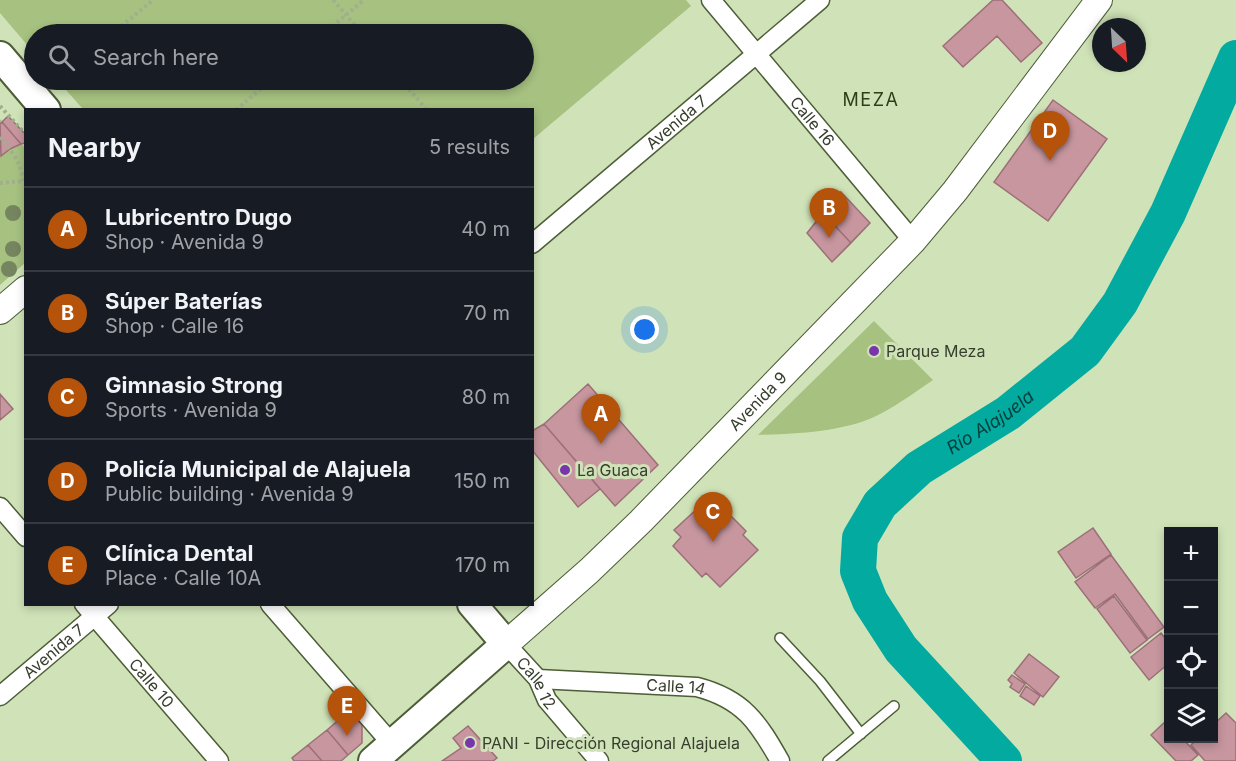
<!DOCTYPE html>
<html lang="en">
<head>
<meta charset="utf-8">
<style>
	body { margin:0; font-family:Inter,sans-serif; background:#20242c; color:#f1f3f6 }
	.controls { position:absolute; right:18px; bottom:18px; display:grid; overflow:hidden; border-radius:0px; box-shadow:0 3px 9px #0003 }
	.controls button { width:54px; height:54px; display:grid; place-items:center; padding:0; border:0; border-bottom:2px solid #363941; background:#171b24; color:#f1f3f6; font:30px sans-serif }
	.compass { position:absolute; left:1092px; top:18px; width:54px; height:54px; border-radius:50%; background:#171b24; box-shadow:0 3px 9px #0003; rotate:155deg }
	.you { position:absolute; left:645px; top:330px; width:21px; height:21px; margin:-15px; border:4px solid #fff; border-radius:50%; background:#1a73e8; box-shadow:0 0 0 9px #1a73e833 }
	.badge { display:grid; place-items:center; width:39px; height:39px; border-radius:50%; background:#b45309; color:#fff; font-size:20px; font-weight:700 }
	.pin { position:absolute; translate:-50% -50px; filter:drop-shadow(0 2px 3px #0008) }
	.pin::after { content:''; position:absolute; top:32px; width:21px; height:18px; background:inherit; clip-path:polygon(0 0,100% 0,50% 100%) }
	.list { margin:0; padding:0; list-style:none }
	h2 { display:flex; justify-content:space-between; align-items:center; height:78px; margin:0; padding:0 24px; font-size:26px }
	h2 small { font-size:20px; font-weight:400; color:#9ea1a6 }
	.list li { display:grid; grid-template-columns:39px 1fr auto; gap:18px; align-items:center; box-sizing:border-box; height:84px; padding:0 24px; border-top:2px solid #363941 }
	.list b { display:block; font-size:22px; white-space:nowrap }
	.list p { margin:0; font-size:20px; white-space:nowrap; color:#9ea1a6 }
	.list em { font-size:20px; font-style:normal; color:#9ea1a6 }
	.icon { flex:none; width:33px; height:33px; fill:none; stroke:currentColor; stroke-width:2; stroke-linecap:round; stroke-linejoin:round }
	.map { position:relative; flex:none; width:1236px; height:761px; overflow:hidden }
	.search { position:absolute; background:#171b24; box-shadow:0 3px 9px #0003; left:24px; top:24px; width:510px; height:66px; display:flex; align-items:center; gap:15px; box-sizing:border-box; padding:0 21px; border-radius:33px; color:#9ea1a6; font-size:22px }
	.panel { position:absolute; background:#171b24; box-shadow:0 3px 9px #0003; left:24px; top:108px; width:510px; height:498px; border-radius:0px }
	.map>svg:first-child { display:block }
	.green { fill:#a6c180 }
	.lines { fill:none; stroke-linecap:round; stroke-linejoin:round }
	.river { stroke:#03aa9f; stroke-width:36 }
	.building { fill:#c7969f; stroke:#9d6f78; stroke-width:1.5 }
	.lane-casing { stroke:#4d5d37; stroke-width:12 }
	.street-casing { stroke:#4d5d37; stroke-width:21 }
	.secondary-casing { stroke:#4d5d37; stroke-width:28 }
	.primary-casing { stroke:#4d5d37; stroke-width:32 }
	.path { stroke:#a0b08d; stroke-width:4; stroke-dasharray:3 3; stroke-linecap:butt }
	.lane { stroke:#fff; stroke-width:9 }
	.street { stroke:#fff; stroke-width:18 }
	.secondary { stroke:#fff; stroke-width:26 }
	.primary { stroke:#fff; stroke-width:28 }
	.tree { fill:#75855f }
	.poi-dot { fill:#7836aa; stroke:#d0e3b8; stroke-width:2 }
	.labels { text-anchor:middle; stroke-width:6; stroke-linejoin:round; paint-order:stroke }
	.street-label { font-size:16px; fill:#373e2d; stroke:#d0e3b8 }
	.poi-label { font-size:16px; fill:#373e2d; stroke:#d0e3b8; text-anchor:start }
	.neighbourhood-label { font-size:18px; letter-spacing:1.5px; fill:#2f3d18; stroke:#d0e3b8 }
	.water-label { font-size:18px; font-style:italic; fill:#01413c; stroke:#d0e3b8 }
</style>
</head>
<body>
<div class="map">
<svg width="1236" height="761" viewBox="0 0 1236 761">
	<rect width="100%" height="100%" fill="#d0e3b8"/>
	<path class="green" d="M0,0H686L691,6L533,139L532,110L83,109L57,80H524V34H34V53L0,13Z
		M0,119L26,149L25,263L0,285Z
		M874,321L933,380C908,397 881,418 851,425C820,433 789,434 758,435Z"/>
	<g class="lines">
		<path class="river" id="s1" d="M1004,761L901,649L870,601L858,571L860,538L880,504L919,468L1008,413L1085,351L1120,303L1168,213L1236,58"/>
	</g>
	<path class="building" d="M993,0H1002L1042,43L1021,62L997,36L963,67L943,46Z
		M1053,100L1107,139L1048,221L994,182Z
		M8,116L26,135V143L21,144L2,122Z
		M2,122L21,144L10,149L1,156L0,124Z
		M841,192L870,223L851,243L823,213Z
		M841,192L870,223L832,262L807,233Z
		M823,213L851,243L832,262L807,233Z
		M588,384L658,465L615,506L544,424Z
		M0,394L13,409L0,420Z
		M544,424L600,489L578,507L532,450V431Z
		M711,496L746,531L743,535L758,550L720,587L706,573L702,577L673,546L681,537L674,530Z
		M1093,528L1111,554L1076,578L1058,552Z
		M1111,555L1164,627L1148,639L1115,594L1095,608L1075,582Z
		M1114,596L1147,640L1130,653L1097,609Z
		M1161,633L1168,642V664L1149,680L1131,657Z
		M1029,654L1059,677L1043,697L1014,673Z
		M1012,675L1025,684L1019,693L1010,687L1012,684L1008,680Z
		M1026,686L1040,696L1034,705L1020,696Z
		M350,710L362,725V743L348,755L327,730Z
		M1226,713L1236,723V761H1205L1191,745L1198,738H1214V724Z
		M1166,721L1168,724V738H1182L1198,755L1191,761H1176L1151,735Z
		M468,726L497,758L493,761H442L461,748L453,738Z
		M327,730L348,755L341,761H322L308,745Z
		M308,745L322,761H294L292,758Z"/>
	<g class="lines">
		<defs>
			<path id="lane" d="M780,638L820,681L861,734
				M828,761L894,706"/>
			<g id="street">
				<path id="s2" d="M711,0L913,241"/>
				<path id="s3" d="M532,244L820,0"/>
				<path d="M0,507L26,537"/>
				<path id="s4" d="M84,604L219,761"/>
				<path d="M270,604L392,744"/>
				<path id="s5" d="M506,644L538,679L547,700L599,761"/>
				<path id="s6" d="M538,679L697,687C743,699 758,722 780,761"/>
				<path id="s7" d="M0,696L109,604"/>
			</g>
			<g id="secondary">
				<path d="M0,311L26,289"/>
				<path id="s8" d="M506,644L589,571L641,521L913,241L955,191L1099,0"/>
			</g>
			<path id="primary" d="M0,56L46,110
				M373,761L506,644L472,604"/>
		</defs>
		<use href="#lane" class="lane-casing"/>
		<use href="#street" class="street-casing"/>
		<use href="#secondary" class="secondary-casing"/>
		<use href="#primary" class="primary-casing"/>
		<path class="path" d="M333,0L363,34
			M112,34L153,0
			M323,34L364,0
			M401,80L427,110
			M0,106L26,135
			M236,110L271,80
			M0,137C11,150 22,164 23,181
			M0,183L23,181"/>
		<use href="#lane" class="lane"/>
		<use href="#street" class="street"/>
		<use href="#secondary" class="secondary"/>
		<use href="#primary" class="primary"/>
	</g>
	<g class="tree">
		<circle cx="13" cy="213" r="8"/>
		<circle cx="13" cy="249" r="8"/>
		<circle cx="9" cy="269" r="8"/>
	</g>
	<g class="poi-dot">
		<circle cx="874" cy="351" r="6"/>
		<circle cx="565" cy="470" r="6"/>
		<circle cx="470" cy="743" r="6"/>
	</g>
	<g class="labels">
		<g class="street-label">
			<text dy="6" stroke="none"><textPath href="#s2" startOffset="158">Calle 16</textPath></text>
			<text dy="6" stroke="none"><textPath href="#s3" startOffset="189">Avenida 7</textPath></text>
			<text dy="6" stroke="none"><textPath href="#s8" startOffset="350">Avenida 9</textPath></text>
			<text dy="6" stroke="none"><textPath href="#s7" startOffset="70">Avenida 7</textPath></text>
			<text dy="6" stroke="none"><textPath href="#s4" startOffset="104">Calle 10</textPath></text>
			<text dy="6" stroke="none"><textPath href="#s5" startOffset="50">Calle 12</textPath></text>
			<text dy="6" stroke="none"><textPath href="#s6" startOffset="138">Calle 14</textPath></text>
		</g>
		<g class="poi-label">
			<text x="886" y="357">Parque Meza</text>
			<text x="577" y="476">La Guaca</text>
			<text x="482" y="749">PANI - Dirección Regional Alajuela</text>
		</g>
		<g class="neighbourhood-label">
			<text x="871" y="106">MEZA</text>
		</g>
		<g class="water-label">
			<text dy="6" stroke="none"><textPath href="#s1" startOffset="452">Río Alajuela</textPath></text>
		</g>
	</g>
</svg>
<div class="controls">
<button>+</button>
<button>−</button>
<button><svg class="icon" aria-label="locate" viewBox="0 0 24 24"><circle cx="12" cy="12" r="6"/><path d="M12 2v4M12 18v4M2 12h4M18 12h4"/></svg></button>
<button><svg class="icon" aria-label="layers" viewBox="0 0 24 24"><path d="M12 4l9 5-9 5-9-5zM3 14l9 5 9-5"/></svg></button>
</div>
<svg class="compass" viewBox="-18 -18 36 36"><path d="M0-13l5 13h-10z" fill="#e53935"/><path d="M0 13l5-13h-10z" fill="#9ea1a6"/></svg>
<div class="you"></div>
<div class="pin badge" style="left:601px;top:444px">A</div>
<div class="pin badge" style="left:829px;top:238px">B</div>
<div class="pin badge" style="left:713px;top:542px">C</div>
<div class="pin badge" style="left:1050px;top:161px">D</div>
<div class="pin badge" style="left:347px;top:736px">E</div>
<div class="search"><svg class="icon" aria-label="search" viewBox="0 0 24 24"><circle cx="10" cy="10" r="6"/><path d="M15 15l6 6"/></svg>Search here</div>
<section class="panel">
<h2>Nearby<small>5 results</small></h2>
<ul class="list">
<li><span class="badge">A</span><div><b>Lubricentro Dugo</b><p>Shop · Avenida 9</p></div><em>40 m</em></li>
<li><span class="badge">B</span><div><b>Súper Baterías</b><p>Shop · Calle 16</p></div><em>70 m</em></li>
<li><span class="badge">C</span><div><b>Gimnasio Strong</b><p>Sports · Avenida 9</p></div><em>80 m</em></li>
<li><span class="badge">D</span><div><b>Policía Municipal de Alajuela</b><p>Public building · Avenida 9</p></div><em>150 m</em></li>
<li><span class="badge">E</span><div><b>Clínica Dental</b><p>Place · Calle 10A</p></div><em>170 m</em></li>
</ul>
</section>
</div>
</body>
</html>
